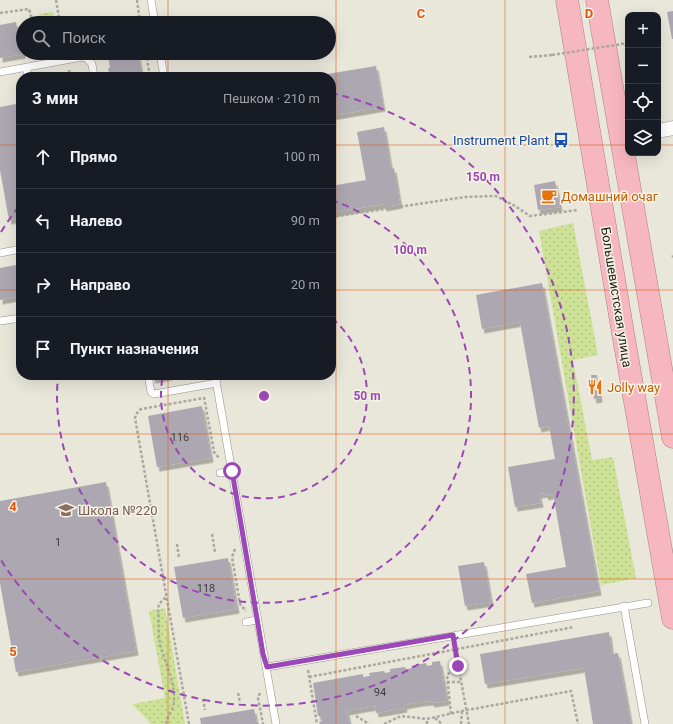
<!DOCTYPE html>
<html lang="ru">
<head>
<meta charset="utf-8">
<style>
	body { margin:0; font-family:Roboto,sans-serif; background:#242831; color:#f1f3f6 }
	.controls { position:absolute; right:12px; top:12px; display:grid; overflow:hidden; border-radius:8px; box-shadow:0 4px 16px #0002 }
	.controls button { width:36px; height:36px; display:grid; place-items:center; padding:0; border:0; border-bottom:1px solid #363941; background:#171b24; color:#f1f3f6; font:20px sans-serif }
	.stop { position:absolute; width:12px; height:12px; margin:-9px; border:3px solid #9b47b5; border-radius:50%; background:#fff }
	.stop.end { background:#9b47b5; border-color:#fff; box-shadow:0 1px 4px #0008 }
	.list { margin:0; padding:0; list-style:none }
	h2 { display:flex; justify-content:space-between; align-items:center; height:52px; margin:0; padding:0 16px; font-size:17px }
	h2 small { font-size:13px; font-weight:400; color:#9ea1a6 }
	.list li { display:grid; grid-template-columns:26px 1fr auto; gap:12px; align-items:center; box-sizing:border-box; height:64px; padding:0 16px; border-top:1px solid #363941 }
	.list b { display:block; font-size:15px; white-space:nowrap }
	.list em { font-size:13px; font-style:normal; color:#9ea1a6 }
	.icon { flex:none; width:22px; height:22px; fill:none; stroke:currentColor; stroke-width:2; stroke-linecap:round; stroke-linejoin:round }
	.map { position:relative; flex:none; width:673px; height:724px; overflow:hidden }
	.search { position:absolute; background:#171b24; box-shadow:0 4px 16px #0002; left:16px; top:16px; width:320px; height:44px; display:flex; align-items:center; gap:10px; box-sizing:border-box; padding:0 14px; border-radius:22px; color:#9ea1a6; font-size:15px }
	.panel { position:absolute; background:#171b24; box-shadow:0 4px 16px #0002; left:16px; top:72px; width:320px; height:308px; border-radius:16px }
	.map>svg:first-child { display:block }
	.green { fill:url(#green-dots) }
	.building { fill:#aca7b1; filter:url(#shadow) }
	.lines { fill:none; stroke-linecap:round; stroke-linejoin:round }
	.lane-casing { stroke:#969388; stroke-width:8 }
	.street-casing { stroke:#969388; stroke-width:15 }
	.highway-casing { stroke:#ab8187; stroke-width:23 }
	.path { stroke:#aaa89f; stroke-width:2.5; stroke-dasharray:3 2; stroke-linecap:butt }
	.lane { stroke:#fff; stroke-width:7 }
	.street { stroke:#fff; stroke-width:14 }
	.highway { stroke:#f7b7c1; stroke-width:22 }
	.path-bridge { stroke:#aaa89f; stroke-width:2.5; stroke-dasharray:3 2; stroke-linecap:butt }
	.route { stroke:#9b47b5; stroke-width:5 }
	.grid { fill:none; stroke:#de560d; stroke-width:1; stroke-opacity:0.55 }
	.ring { fill:none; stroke:#9b47b5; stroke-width:2; stroke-dasharray:7 5 }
	.labels { text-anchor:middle; stroke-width:3; stroke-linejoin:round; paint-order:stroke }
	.number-label { font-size:11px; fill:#424040 }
	.transit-label { font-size:13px; fill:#164399; stroke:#f6f3e7; text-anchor:end }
	.food-label { font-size:13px; fill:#c56008; stroke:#f6f3e7; text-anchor:start }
	.street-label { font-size:13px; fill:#1f1e1a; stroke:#f6f3e7 }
	.education-label { font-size:13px; fill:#785e54; stroke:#f6f3e7; text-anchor:start }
	.grid-label { font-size:13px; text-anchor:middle; font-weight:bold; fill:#de560d; stroke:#f6f3e7; stroke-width:3; stroke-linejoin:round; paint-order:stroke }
	.centre { fill:#9b47b5; stroke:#f6f3e7; stroke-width:2 }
	.ring-label { font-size:12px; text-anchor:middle; font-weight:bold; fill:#9b47b5; stroke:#f6f3e7; stroke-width:3; stroke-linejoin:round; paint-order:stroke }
</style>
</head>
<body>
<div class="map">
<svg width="673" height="724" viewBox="0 0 673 724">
	<defs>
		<pattern id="green-dots" width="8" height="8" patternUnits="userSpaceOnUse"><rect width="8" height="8" fill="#cde296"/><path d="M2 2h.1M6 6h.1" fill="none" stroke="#b0c181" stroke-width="1.8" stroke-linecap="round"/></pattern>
		<filter id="shadow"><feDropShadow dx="2.5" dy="4.5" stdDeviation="0" flood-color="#0004"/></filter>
	</defs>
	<rect width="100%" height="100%" fill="#e9e6da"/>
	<path class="green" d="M53,12L55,23H41L39,14Z
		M573,223L598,355L573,360L592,460L613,457L636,578L601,585L539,231Z
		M165,608L185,724H151L132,704L165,698L149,611Z"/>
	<path class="building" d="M673,11V39H672L667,12Z
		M16,22L19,40L23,39V54L0,58V25Z
		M120,53H138L142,77H110L108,68H110L108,55Z
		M376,66L383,107L331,116V77L315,76Z
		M16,104L21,133V218L9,220L0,170V107Z
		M384,127L391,169L394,168L400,204L384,207V204L331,213V186L366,180L357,132Z
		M555,181L560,207L538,210L534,185Z
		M21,264V296L0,300V268Z
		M542,283L599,591L532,603L526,574L566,567L553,494L546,496L545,493L539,494L541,503L515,507L508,467L555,459L549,426L539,428L520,322L482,329L476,295Z
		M152,375H170V376L153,379Z
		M591,375H597L600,398L594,399Z
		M202,406L211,458L157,467L148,416Z
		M106,482L136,651L16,672L0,583V501Z
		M228,558L237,609L183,618L174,567Z
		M484,562L491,602L465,606L458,566Z
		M609,632L612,654L618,653L631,724H593L584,668L485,684L480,654Z
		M440,661L447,701L432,703L431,701L420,702L404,705L405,708L376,713L375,706L357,709L347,711L350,724H320L319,722L322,721L321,716H318L313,683L363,674V677L370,676L369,673L384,671L385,673L390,672V669L405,667L406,669L412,668L411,666L426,663L427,666L432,665V662Z
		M254,709L257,724H201L200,718Z"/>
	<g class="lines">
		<defs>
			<path id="lane" d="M151,0L155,23
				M160,53L164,77
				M26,67L28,77
				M0,72L82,57L86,58L92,64L94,77
				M0,253L21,249
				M0,321L21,318
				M148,375L151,392L154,394L217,383
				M215,375L276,724
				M220,473L232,471
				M624,606L645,724
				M246,622L257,620
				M267,667L648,603"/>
			<path id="street" d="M658,131L673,128"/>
			<path id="highway" d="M567,0L624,339L673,618
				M597,0L673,437"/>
		</defs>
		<use href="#lane" class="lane-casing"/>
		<use href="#street" class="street-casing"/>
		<use href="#highway" class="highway-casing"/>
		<path class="path" d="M56,0L60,23
			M137,0L140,23
			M0,13L29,9L33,23
			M146,53L150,77
			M529,57L552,55
			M69,70L70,77
			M331,217L465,197L496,196L515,206L530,216L578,210
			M672,257L673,256
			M204,397L214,452L219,458
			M212,534L215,552
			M177,544L179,558
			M235,549L232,557L240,604L246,611
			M455,648L469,724
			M308,670L317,724
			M309,677L574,627
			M447,682H461
			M238,693L240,703
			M260,693L258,698L263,724
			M203,699L205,710
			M451,714L447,675L458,666
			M356,716L369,724
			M435,718L442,724
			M166,724C167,716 174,709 174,701C175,681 165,663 160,644C158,633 159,620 158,609L159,604L166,597
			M189,724L135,418L136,414L141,409L204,398
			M384,724L401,716L427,719L462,711L571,691L578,724
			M427,724V719
			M461,724L462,711"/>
		<use href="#lane" class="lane"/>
		<use href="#street" class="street"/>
		<use href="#highway" class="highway"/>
		<path class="path-bridge" d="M552,55L628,43"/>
	</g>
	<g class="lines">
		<path class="route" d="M232,471L263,654L267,667L453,635L458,666"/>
	</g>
	<path class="grid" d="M168,0V23M336,0V724M505,0V724M168,53V77M0,145H21M331,145H628M658,145H673M0,290H21M331,290H673M168,375V724M0,434H673M0,579H673"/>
	<g class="ring">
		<path d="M332 318A103 103 0 1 1 163 375"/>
		<path d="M331 200A207 207 0 1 1 58 376"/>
		<path d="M1 232A310 310 0 0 1 20 205M331 93A310 310 0 1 1 1 560"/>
	</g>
	<defs>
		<symbol id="bus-bare" viewBox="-9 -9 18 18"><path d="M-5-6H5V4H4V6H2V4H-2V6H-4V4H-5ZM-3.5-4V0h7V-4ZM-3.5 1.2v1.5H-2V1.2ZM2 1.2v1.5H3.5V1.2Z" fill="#1a4fb4" stroke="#f6f3e7" stroke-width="2.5" paint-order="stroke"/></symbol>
		<symbol id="cafe-bare" viewBox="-9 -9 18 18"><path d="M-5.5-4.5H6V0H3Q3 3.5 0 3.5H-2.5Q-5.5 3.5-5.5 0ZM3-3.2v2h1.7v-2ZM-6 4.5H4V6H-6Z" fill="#e8710a" stroke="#f6f3e7" stroke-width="2.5" paint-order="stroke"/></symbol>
		<symbol id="restaurant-bare" viewBox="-9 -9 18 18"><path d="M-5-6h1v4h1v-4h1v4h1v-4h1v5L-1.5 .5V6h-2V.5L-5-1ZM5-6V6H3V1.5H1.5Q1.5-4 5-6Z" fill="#e8710a" stroke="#f6f3e7" stroke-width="2.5" paint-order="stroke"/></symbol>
		<symbol id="school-bare" viewBox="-9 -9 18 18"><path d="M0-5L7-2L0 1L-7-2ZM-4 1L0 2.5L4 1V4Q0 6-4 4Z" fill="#8d6e63" stroke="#f6f3e7" stroke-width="2.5" paint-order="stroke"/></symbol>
	</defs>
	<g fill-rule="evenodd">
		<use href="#bus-bare" x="550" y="129" width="22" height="22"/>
		<use href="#cafe-bare" x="538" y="185" width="22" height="22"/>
		<use href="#restaurant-bare" x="584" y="376" width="22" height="22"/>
		<use href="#school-bare" x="55" y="499" width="22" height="22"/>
	</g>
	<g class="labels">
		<g class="number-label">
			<text x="180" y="441">116</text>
			<text x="58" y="546">1</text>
			<text x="206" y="592">118</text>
			<text x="380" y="696">94</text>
		</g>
		<g class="transit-label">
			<text x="549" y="145">Instrument Plant</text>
		</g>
		<g class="food-label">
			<text x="561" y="201">Домашний очаг</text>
			<text x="607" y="392">Jolly way</text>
		</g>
		<g class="street-label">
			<text transform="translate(617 297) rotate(81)" y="5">Большевистская улица</text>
		</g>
		<g class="education-label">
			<text x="78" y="515">Школа №220</text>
		</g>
	</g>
	<g class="grid-label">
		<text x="421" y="18">C</text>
		<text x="589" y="18">D</text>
		<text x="13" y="511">4</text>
		<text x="13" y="656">5</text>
	</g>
	<circle cx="264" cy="396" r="6" class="centre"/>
	<g class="ring-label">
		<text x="483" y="181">150 m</text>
		<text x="410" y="254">100 m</text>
		<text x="367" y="400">50 m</text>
	</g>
</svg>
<div class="controls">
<button>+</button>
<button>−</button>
<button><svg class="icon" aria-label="locate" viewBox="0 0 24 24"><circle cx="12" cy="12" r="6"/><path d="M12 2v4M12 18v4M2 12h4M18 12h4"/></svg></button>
<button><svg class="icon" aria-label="layers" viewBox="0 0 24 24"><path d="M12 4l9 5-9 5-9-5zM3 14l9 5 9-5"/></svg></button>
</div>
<div class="stop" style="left:232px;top:471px"></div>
<div class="stop end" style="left:458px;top:666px"></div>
<div class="search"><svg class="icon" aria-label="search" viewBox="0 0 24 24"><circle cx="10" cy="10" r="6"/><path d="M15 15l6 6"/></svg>Поиск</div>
<section class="panel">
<h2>3 мин<small>Пешком · 210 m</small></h2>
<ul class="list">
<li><svg class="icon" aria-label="ahead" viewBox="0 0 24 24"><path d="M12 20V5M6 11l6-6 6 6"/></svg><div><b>Прямо</b></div><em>100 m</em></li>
<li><svg class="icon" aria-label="left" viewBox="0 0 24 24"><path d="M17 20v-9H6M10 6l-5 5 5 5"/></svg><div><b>Налево</b></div><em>90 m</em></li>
<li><svg class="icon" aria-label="right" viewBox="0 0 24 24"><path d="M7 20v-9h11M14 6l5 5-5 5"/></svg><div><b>Направо</b></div><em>20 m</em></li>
<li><svg class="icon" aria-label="arrive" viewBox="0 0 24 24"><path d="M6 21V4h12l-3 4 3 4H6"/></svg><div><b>Пункт назначения</b></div></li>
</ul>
</section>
</div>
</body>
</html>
